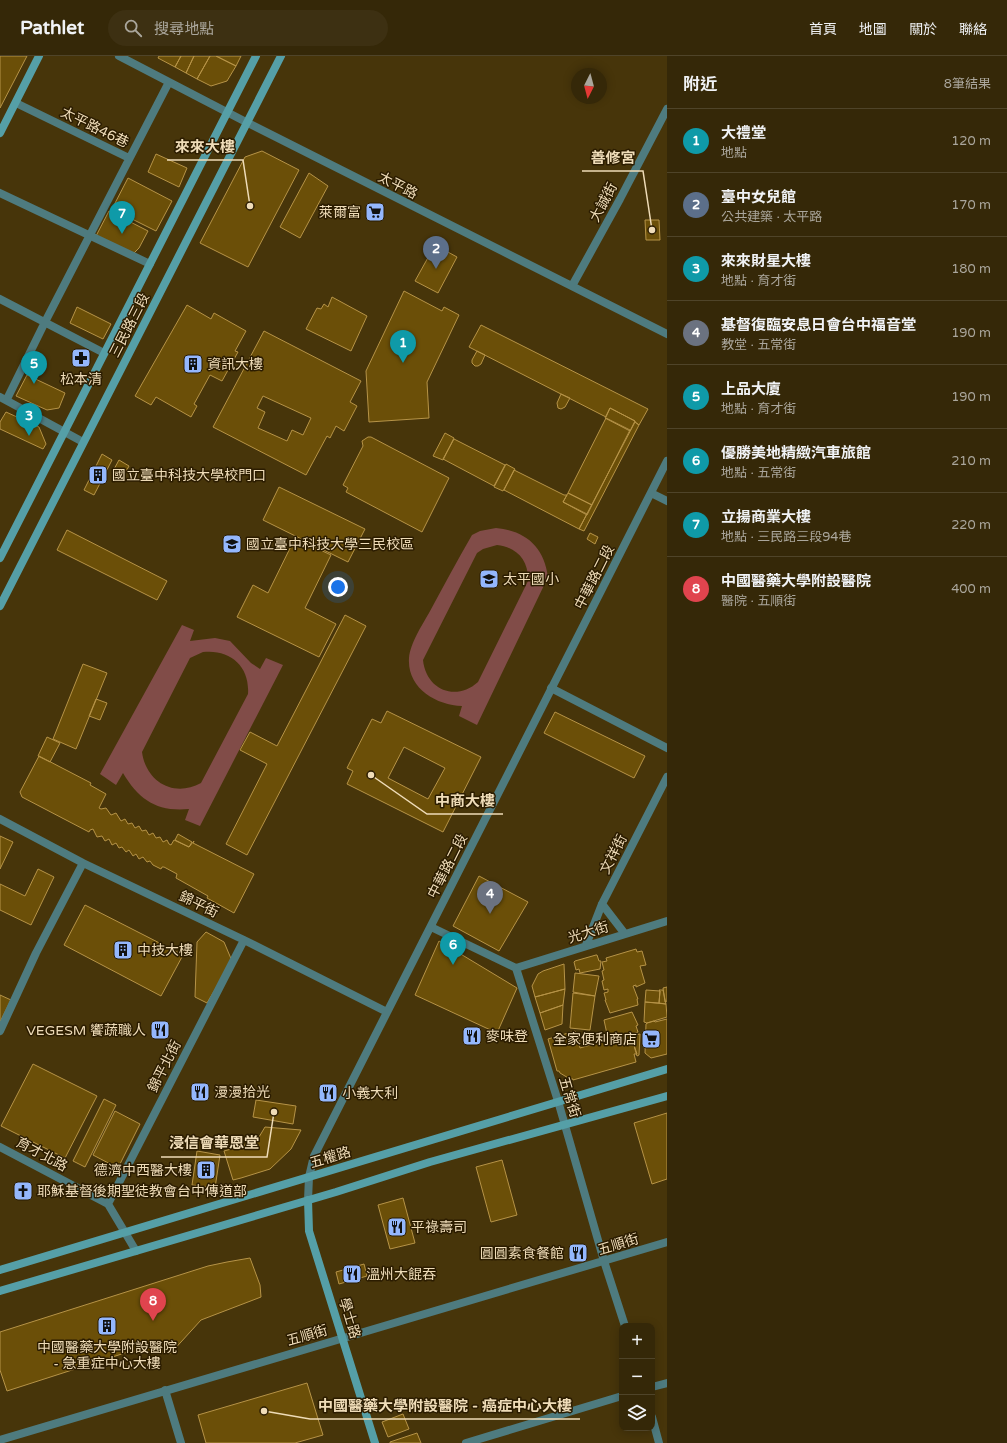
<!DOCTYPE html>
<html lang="zh-TW">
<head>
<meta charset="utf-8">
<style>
	body { margin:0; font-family:"Varela Round","Noto Sans TC",sans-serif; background:#3d3012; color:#f1f3f6 }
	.controls { position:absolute; right:12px; bottom:12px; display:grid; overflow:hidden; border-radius:8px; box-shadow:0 2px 10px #0003 }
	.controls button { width:36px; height:36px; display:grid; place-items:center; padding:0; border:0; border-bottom:1px solid #4f4429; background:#352808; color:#f1f3f6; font:20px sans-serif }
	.compass { position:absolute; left:571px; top:12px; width:36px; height:36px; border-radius:50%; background:#352808; box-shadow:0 2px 10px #0003; rotate:186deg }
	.you { position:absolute; left:338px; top:531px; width:14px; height:14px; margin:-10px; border:3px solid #fff; border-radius:50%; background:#1a73e8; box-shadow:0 0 0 6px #1a73e833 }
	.badge { display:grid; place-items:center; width:26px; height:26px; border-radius:50%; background:#8abfa5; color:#fff; font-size:13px; font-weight:700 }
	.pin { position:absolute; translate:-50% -33px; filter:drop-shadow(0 1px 2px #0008) }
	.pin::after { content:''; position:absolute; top:21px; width:14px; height:12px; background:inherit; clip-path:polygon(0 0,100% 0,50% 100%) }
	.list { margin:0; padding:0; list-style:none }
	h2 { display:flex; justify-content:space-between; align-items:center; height:52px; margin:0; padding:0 16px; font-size:17px }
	h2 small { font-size:13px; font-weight:400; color:#aaa69c }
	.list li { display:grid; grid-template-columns:26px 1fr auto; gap:12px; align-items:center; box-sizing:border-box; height:64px; padding:0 16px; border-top:1px solid #4f4429 }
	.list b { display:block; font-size:15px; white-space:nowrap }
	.list p { margin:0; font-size:13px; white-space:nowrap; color:#aaa69c }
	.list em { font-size:13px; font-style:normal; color:#aaa69c }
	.icon { flex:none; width:22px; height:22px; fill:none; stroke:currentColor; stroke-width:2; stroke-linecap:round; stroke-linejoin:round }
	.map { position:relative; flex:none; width:667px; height:1387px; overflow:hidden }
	header { display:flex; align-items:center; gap:24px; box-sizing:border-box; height:56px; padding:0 20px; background:#352808; border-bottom:1px solid #4f4429 }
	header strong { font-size:19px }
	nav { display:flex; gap:22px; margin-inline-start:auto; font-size:14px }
	.search { width:280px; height:36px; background:#3d3012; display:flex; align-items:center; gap:10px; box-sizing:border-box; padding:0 14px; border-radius:22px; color:#aaa69c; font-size:15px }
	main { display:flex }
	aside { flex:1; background:#352808 }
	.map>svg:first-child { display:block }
	.green { fill:#814c48; fill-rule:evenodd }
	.building { fill:#6b4f08; stroke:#b69347; fill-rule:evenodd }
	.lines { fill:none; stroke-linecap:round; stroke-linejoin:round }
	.street { stroke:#4e7b7f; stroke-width:8 }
	.secondary { stroke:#559fa7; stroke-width:8 }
	.labels { text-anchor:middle; stroke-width:3; stroke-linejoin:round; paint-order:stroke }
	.street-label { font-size:14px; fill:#efdcb8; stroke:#2b1c00 }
	.poi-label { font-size:14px; fill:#efdcb8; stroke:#2b1c00; text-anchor:start }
	.leader { fill:none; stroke:#efdcb8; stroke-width:1.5 }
	.callout-dot { fill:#efdcb8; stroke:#2b1c00; stroke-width:1.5 }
	.callout-label { font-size:15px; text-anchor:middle; font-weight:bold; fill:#efdcb8; stroke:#2b1c00; stroke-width:3; stroke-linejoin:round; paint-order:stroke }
</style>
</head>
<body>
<header>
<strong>Pathlet</strong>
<div class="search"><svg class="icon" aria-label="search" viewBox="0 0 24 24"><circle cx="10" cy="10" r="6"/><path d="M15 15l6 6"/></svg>搜尋地點</div>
<nav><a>首頁</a><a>地圖</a><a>關於</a><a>聯絡</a></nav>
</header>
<main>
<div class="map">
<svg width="667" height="1387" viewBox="0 0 667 1387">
	<rect width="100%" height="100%" fill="#47350a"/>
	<path class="green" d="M496,472C526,475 544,491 548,521L477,669L459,660L462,650C436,649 407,632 409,602C410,588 422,569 429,557C443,531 457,505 472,479L480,475ZM497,489C517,491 529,505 528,525L478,626C456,646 426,634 423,604L477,497L483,493Z
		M182,569L194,574L190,585L215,582L230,585L251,607L260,613L266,602L283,609L200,770L185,764L189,753C157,756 139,744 123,717L116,729L100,718ZM203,596C230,593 250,610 248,638L201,727C174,742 146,726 142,696L190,602Z"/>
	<path class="building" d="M0,0H27L0,52Z
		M159,0H181L175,11L158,2Z
		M181,0H194L186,17L175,11Z
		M194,0H210L197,23L186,17Z
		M210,0H216L236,10L227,25L211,30L197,23Z
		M216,0H241L236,10Z
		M262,95L299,114L248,211L200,187L245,101Z
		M156,98L187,112L179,131L148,116Z
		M309,117L328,130L300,182L280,171Z
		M128,122L172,145L156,175L112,153Z
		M109,155L148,175L139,192L133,198L96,180Z
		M645,164H659L660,184H646Z
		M435,189L457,201L438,237L415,225Z
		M404,235L442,255L444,251L459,259L427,326L429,362L369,366L366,315Z
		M332,241L367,260L351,295L306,273L317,252L321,253L324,248L328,251Z
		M187,249L211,263L214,257L246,275L235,295L238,296L222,325L210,319L194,348L197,350L191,361L156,341L151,349L135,340Z
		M77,251L111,268L103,283L70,267Z
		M481,269L648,353L639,369L635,366V365L610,352L606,361L469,291Z
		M264,275L361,325L350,346L357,350L344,375L336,370L330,382L327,380L306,419L213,371ZM263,340L311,362L303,379L292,374L287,385L258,372L265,356L257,352Z
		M477,295L485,299L481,308L478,310H475L472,307V304Z
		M27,319L65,337L59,352L47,354L16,340Z
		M561,338L570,342L565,351L561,353L558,352L557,347Z
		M610,352L635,365L630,375L605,362Z
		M6,356L39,371L46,388L43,393L0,373V366Z
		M606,362L630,374L592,449L568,437Z
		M635,366L639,369L584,475L579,473Z
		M445,377L454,382L443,404L433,400Z
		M368,381H371L449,422L422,476L346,436L348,432L343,429L363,390L362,385Z
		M454,383L505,409L494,430L443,403Z
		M102,398L112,404L94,439L84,434Z
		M119,404L129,410L123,421L113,415Z
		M506,408L515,413L503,435L494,431Z
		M514,414L564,439H567L563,446L587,458L579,473L504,434Z
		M279,431L365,473L348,506L263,464Z
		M568,437L592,449L587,459L563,446Z
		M67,474L167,525L157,544L57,494Z
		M590,477L598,481L595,488L587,483Z
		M295,482L331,499L305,552L336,568L319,601L237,561L253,529L268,537Z
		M345,559L366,570L247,799L226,788L267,708L240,694L250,676L277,690Z
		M83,608L107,617L76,693L53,683Z
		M96,643L107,647L100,664L89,660Z
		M387,655L481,701L443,776L347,728L353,715L347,712L372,663L381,667ZM404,691L445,712L428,743L388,722Z
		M555,656L645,700L634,722L544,677Z
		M47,681L60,687L50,706L38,700Z
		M39,700L91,727L90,729L106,738L99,752L101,753L106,752L111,759L116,757L121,765L125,763L128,768L132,767L135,772L139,770L142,775L146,774L149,779L153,777L156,782L160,781L163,786L167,784L169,788L171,789L174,784L189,791L194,785L193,787L254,818L234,857L207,842L208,840L176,822L177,818L164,811H162L161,813L153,809L150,805L147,806L143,801L139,803L136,798L133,800L129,794L126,796L122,791L119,792L116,787L112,789L109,783L105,785L102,780L97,781L93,773L90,774L89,776L22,741L20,736Z
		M178,778L192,786L189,791L175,784Z
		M0,780L13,786L0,813Z
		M38,813L54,821L31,869L0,854V828L25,840Z
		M479,820L528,846L499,895L453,870Z
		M85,849L183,899L161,940L64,889Z
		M206,876L224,886L232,905L207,947L195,941L197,886Z
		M439,885L517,932L497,977L415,939Z
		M636,893L637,896L642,895L646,909L640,910L645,927L636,931V929L633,930L638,943H637L638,949L610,957L605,944H606L604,937L608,936V933L604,934L602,925L604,924L602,915L604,914L602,906L607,905L606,902Z
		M596,899H597L599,905H601L600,913L580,917L579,913L576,914L574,906L575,905Z
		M564,908L565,933L535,941L532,930L538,918L543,915Z
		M575,917L599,920L595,940L573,936Z
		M667,931V945L665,946L663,932Z
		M565,933L563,949L540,957L535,941Z
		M646,934L660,935L659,947L645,946Z
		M659,934H663L666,948L659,947L660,935Z
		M573,937L595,940L590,974L570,972Z
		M0,939L11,944L0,966Z
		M645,946L666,948L667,961L647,967L644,966Z
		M563,949L562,968L545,974L540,957Z
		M632,956L638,969L636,970L638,976L630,979L631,982L629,983L630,986H633L637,998H634L636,1006L573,1024V1023H570L560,1017L559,1015H557L548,983L575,975L580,987H579L580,992L597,987L610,983L608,978H607L604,964Z
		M667,963V998L651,1002L645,997L646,968L647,967L654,965L655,966Z
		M640,978L639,999L637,1000L631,980Z
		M33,1008L97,1040L65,1102L1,1070Z
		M104,1043L116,1049L85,1111L73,1105Z
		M256,1044L296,1050L293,1068L253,1061Z
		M115,1055L140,1068L118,1112L93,1099Z
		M667,1057V1123L652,1128L634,1067Z
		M265,1071L301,1074L291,1093L270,1113L241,1122L233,1124L224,1095L245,1089L259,1081Z
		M197,1095L220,1099L215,1132L192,1129Z
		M502,1104L517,1159L491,1166L476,1111Z
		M403,1142L415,1187L390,1193L378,1149Z
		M250,1202L260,1229L261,1241L201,1264L171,1297L131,1295L7,1335L0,1314V1276L208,1210L227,1206Z
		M364,1208L367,1220L339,1228L336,1216Z
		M307,1327L323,1379L295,1387H206L198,1359Z
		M403,1358L409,1373L388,1381L382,1366Z
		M417,1377L421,1387H390V1386Z"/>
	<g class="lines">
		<path class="street" d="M119,0L246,66L667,278
			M16,47L129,102
			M0,137L150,208
			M572,230L620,143L667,53
			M0,243L104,297
			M0,341L83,386
			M7,343L45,266L169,26
			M651,437L667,445
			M551,632L667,692
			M0,763L83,807L244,884L387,956
			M602,848L625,878
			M431,871L516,912L558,1045L604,1205L625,1270
			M586,889L602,848L667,721
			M516,912L667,865
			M0,975L36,897L83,807
			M0,1091L108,1148L136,1195
			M308,1144L309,1121L314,1100L667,405
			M108,1148L244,884
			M652,1331L667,1327
			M165,1334L181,1387
			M652,1361L659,1387
			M0,1384L667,1186
			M466,1387L622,1340"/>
		<path class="secondary" d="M0,77L39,0
			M0,502L256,0
			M0,550L281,0
			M308,1144L309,1175L375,1387
			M0,1214L667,1013
			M0,1235L336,1136L430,1106L667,1040"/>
	</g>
	<defs>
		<symbol id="supermarket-square" viewBox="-11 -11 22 22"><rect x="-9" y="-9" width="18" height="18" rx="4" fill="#94b7fd" stroke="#2b1c00"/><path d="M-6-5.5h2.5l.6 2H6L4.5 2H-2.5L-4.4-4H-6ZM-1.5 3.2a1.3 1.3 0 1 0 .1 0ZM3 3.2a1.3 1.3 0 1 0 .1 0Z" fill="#111"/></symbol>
		<symbol id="pharmacy-square" viewBox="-11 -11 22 22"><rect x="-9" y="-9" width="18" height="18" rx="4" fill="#94b7fd" stroke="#2b1c00"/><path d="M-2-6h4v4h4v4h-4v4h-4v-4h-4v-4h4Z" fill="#111"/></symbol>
		<symbol id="building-square" viewBox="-11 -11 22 22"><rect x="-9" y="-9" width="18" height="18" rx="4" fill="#94b7fd" stroke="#2b1c00"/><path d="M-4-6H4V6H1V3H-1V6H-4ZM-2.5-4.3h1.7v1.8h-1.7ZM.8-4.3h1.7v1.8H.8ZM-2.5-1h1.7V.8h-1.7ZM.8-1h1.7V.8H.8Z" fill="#111"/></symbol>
		<symbol id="university-square" viewBox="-11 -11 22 22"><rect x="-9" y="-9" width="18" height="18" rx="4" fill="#94b7fd" stroke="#2b1c00"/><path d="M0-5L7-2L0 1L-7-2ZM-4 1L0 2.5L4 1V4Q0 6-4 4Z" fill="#111"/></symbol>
		<symbol id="school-square" viewBox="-11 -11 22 22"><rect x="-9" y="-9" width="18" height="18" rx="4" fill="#94b7fd" stroke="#2b1c00"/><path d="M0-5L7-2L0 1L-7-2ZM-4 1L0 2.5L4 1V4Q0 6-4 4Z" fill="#111"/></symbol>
		<symbol id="restaurant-square" viewBox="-11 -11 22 22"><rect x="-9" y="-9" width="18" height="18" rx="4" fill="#94b7fd" stroke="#2b1c00"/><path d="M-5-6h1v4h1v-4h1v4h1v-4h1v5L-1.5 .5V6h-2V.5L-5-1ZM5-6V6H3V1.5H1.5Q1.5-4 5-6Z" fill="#111"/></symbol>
		<symbol id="church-square" viewBox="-11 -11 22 22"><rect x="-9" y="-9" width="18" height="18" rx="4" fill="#94b7fd" stroke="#2b1c00"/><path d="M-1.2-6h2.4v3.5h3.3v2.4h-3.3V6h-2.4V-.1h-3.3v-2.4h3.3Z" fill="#111"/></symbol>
	</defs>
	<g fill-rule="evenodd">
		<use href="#supermarket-square" x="364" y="145" width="22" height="22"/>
		<use href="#pharmacy-square" x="70" y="291" width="22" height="22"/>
		<use href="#building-square" x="182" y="297" width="22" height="22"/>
		<use href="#building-square" x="87" y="408" width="22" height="22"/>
		<use href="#university-square" x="221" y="477" width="22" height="22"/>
		<use href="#school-square" x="478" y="512" width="22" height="22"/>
		<use href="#building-square" x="112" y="883" width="22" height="22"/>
		<use href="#restaurant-square" x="149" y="963" width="22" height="22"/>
		<use href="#restaurant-square" x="461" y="969" width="22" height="22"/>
		<use href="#supermarket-square" x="640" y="972" width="22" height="22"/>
		<use href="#restaurant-square" x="189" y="1025" width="22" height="22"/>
		<use href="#restaurant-square" x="317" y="1026" width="22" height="22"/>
		<use href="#building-square" x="195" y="1103" width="22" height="22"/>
		<use href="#church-square" x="12" y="1124" width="22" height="22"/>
		<use href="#restaurant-square" x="386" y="1160" width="22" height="22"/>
		<use href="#restaurant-square" x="567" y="1186" width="22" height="22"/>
		<use href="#restaurant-square" x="341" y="1207" width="22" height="22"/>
		<use href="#building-square" x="96" y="1259" width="22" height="22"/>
	</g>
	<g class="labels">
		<g class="street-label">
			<text transform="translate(95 71) rotate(26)" y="5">太平路46巷</text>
			<text transform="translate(398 129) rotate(27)" y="5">太平路</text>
			<text transform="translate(603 146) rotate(-62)" y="5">大誠街</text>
			<text transform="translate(129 269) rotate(-63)" y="5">三民路三段</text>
			<text transform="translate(594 521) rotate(-63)" y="5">中華路二段</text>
			<text transform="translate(613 798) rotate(-63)" y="5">文祥街</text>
			<text transform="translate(447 810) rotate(-63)" y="5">中華路二段</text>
			<text transform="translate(199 848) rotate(26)" y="5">錦平街</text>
			<text transform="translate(588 876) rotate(-17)" y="5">光大街</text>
			<text transform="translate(164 1010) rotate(-63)" y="5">錦平北街</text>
			<text transform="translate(570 1041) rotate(73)" y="5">五常街</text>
			<text transform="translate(42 1098) rotate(28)" y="5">育才北路</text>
			<text transform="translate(330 1101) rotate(-17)" y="5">五權路</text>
			<text transform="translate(618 1188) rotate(-17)" y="5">五順街</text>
			<text transform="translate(350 1262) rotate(73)" y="5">學士路</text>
			<text transform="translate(307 1279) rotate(-16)" y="5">五順街</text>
		</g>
		<g class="poi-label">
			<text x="361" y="161" text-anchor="end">萊爾富</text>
			<text x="207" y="313">資訊大樓</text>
			<text x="81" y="328" text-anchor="middle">松本清</text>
			<text x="112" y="424">國立臺中科技大學校門口</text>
			<text x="246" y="493">國立臺中科技大學三民校區</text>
			<text x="503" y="528">太平國小</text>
			<text x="137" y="899">中技大樓</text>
			<text x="146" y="979" text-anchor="end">VEGESM 饗蔬職人</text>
			<text x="486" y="985">麥味登</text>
			<text x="637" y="988" text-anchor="end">全家便利商店</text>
			<text x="214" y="1041">漫漫拾光</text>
			<text x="342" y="1042">小義大利</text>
			<text x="192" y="1119" text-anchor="end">德濟中西醫大樓</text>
			<text x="37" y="1140">耶穌基督後期聖徒教會台中傳道部</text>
			<text x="411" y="1176">平祿壽司</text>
			<text x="564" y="1202" text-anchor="end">圓圓素食餐館</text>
			<text x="366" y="1223">溫州大餛吞</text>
			<text x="107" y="1296" text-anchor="middle">中國醫藥大學附設醫院<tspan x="107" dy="16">- 急重症中心大樓</tspan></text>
		</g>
	</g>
	<path class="leader" d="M250 150L243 104H167M652 174L643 115H582M371 719L427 758H503M274 1056L267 1101H161M264 1355L310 1363H580"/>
	<g class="callout-dot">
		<circle cx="250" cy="150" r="4"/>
		<circle cx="652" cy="174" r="4"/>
		<circle cx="371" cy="719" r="4"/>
		<circle cx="274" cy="1056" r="4"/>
		<circle cx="264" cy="1355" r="4"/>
	</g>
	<g class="callout-label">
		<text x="205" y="96">來來大樓</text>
		<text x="613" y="107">善修宮</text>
		<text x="465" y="750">中商大樓</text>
		<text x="214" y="1092">浸信會華恩堂</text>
		<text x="445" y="1355">中國醫藥大學附設醫院 - 癌症中心大樓</text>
	</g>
</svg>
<div class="controls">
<button>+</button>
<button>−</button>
<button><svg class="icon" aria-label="layers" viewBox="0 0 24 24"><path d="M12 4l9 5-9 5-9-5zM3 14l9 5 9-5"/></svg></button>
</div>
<svg class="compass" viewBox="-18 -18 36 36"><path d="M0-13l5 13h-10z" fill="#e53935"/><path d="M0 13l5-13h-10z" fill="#aaa69c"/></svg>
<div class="you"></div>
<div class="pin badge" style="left:403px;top:307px;background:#0f9aa8">1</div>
<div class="pin badge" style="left:436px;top:213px;background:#5c6f8a">2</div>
<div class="pin badge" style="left:29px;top:380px;background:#0f9aa8">3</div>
<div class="pin badge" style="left:490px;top:858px;background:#6b7280">4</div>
<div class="pin badge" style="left:34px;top:328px;background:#0f9aa8">5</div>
<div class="pin badge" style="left:453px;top:909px;background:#0f9aa8">6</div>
<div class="pin badge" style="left:122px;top:178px;background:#0f9aa8">7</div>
<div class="pin badge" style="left:153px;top:1265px;background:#e0444e">8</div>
</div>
<aside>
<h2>附近<small>8筆結果</small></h2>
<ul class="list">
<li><span class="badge" style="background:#0f9aa8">1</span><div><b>大禮堂</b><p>地點</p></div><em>120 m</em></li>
<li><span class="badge" style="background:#5c6f8a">2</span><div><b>臺中女兒館</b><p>公共建築 · 太平路</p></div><em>170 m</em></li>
<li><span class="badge" style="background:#0f9aa8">3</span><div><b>來來財星大樓</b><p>地點 · 育才街</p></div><em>180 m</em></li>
<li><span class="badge" style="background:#6b7280">4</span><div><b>基督復臨安息日會台中福音堂</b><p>教堂 · 五常街</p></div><em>190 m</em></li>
<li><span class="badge" style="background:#0f9aa8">5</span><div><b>上品大廈</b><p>地點 · 育才街</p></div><em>190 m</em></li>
<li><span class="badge" style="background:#0f9aa8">6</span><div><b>優勝美地精緻汽車旅館</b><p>地點 · 五常街</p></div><em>210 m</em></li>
<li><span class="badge" style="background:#0f9aa8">7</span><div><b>立揚商業大樓</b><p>地點 · 三民路三段94巷</p></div><em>220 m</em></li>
<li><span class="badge" style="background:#e0444e">8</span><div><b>中國醫藥大學附設醫院</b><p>醫院 · 五順街</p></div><em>400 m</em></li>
</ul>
</aside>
</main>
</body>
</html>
